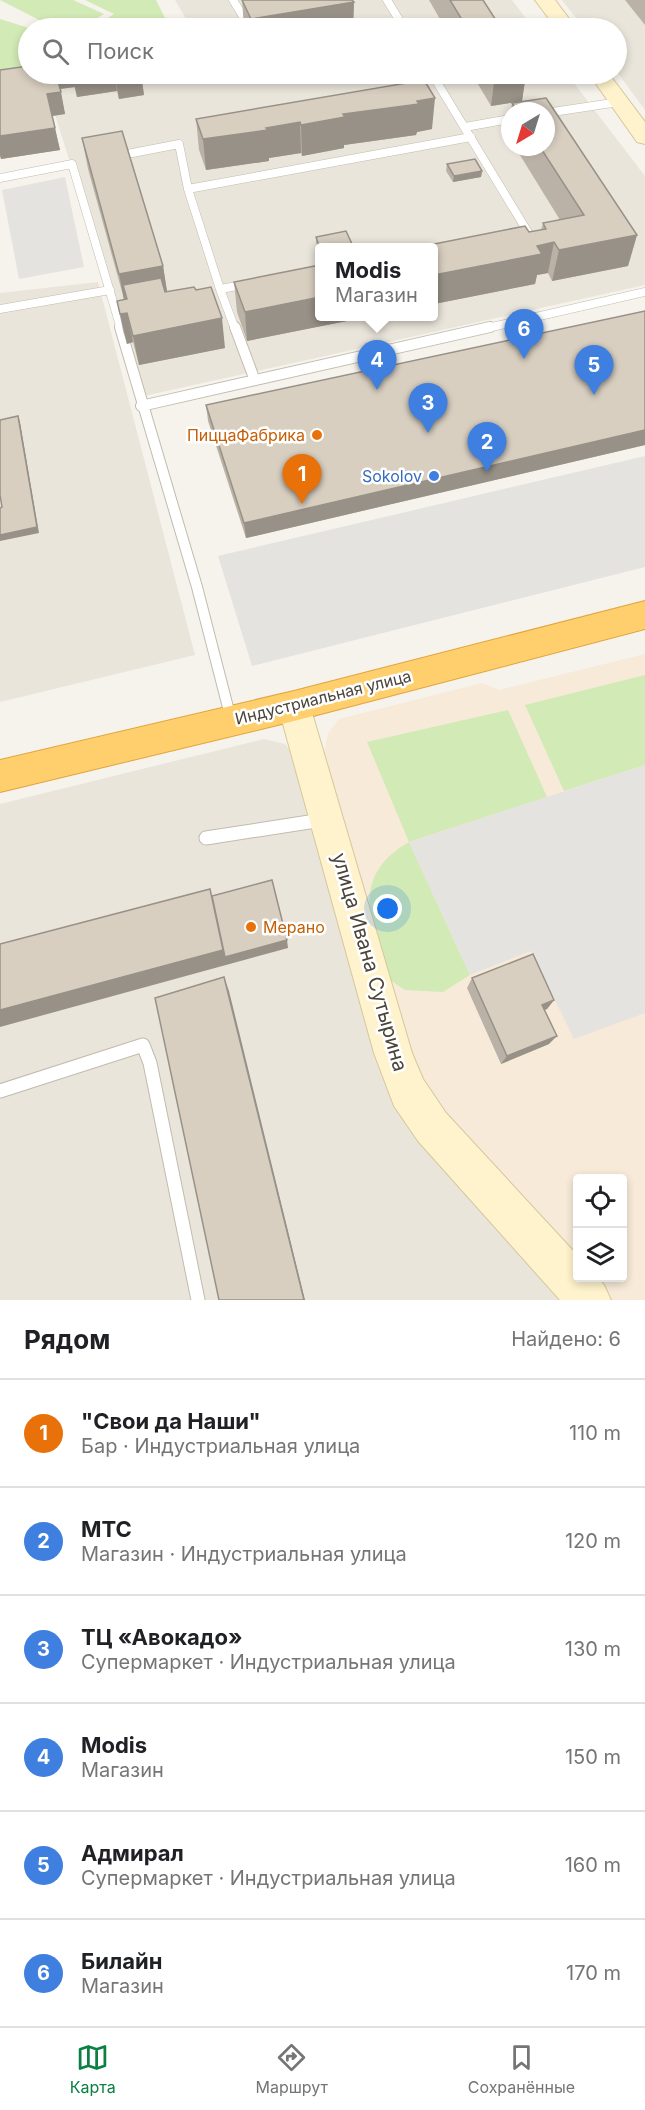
<!DOCTYPE html>
<html lang="ru">
<head>
<meta charset="utf-8">
<style>
	body { margin:0; font-family:Inter,sans-serif; background:#f2f2f2; color:#202124 }
	.controls { position:absolute; right:18px; bottom:18px; display:grid; overflow:hidden; border-radius:6px; box-shadow:0 3px 9px #0003 }
	.controls button { width:54px; height:54px; display:grid; place-items:center; padding:0; border:0; border-bottom:2px solid #e0e0e0; background:#fff; color:#202124; font:30px sans-serif }
	.compass { position:absolute; left:501px; top:102px; width:54px; height:54px; border-radius:50%; background:#fff; box-shadow:0 3px 9px #0003; rotate:218deg }
	.you { position:absolute; left:388px; top:909px; width:21px; height:21px; margin:-15px; border:4px solid #fff; border-radius:50%; background:#1a73e8; box-shadow:0 0 0 9px #1a73e833 }
	.badge { display:grid; place-items:center; width:39px; height:39px; border-radius:50%; background:#0b8043; color:#fff; font-size:20px; font-weight:700 }
	.pin { position:absolute; translate:-50% -50px; filter:drop-shadow(0 2px 3px #0008) }
	.pin::after { content:''; position:absolute; top:32px; width:21px; height:18px; background:inherit; clip-path:polygon(0 0,100% 0,50% 100%) }
	.popup { position:absolute; left:315px; top:243px; width:123px; height:78px; box-sizing:border-box; display:grid; place-content:center; border-radius:6px; background:#fff; filter:drop-shadow(0 2px 4px #0005); font-size:20px; white-space:nowrap; color:#757577 }
	.popup b { font-size:22px; color:#202124 }
	.popup::after { content:''; position:absolute; left:50%; top:100%; margin-left:-12px; border:12px solid transparent; border-top-color:#fff }
	.list { margin:0; padding:0; list-style:none }
	h2 { display:flex; justify-content:space-between; align-items:center; height:78px; margin:0; padding:0 24px; font-size:26px }
	h2 small { font-size:20px; font-weight:400; color:#757577 }
	.list li { display:grid; grid-template-columns:39px 1fr auto; gap:18px; align-items:center; box-sizing:border-box; height:108px; padding:0 24px; border-top:2px solid #e0e0e0 }
	.list b { display:block; font-size:22px; white-space:nowrap }
	.list p { margin:0; font-size:20px; white-space:nowrap; color:#757577 }
	.list em { font-size:20px; font-style:normal; color:#757577 }
	.icon { flex:none; width:33px; height:33px; fill:none; stroke:currentColor; stroke-width:2; stroke-linecap:round; stroke-linejoin:round }
	.map { position:relative; flex:none; width:645px; height:1300px; overflow:hidden }
	.search { position:absolute; background:#fff; box-shadow:0 3px 9px #0003; left:18px; right:18px; top:18px; height:66px; display:flex; align-items:center; gap:15px; box-sizing:border-box; padding:0 21px; border-radius:33px; color:#757577; font-size:22px }
	.sheet { height:726px; background:#fff }
	nav { display:flex; justify-content:space-around; align-items:center; box-sizing:border-box; height:84px; border-top:2px solid #e0e0e0; background:#fff; font-size:16px; color:#757577 }
	nav a { display:grid; justify-items:center; gap:3px }
	nav .on { color:#0b8043 }
	.map>svg:first-child { display:block }
	.residential { fill:#eae5da; fill-rule:evenodd }
	.commercial { fill:#f7ead8 }
	.green { fill:#d2eab5 }
	.parking { fill:#e5e3e0 }
	.lines { fill:none; stroke-linecap:round; stroke-linejoin:round }
	.lane-far2-casing { stroke:#c2bbae; stroke-width:9 }
	.lane-far1-casing { stroke:#c2bbae; stroke-width:12 }
	.lane-casing { stroke:#c2bbae; stroke-width:15 }
	.secondary-casing { stroke:#d6c79b; stroke-width:2 }
	.highway-casing { stroke:#e0a43c; stroke-width:2 }
	.lane-far2 { stroke:#fff; stroke-width:8 }
	.lane-far1 { stroke:#fff; stroke-width:10 }
	.lane { stroke:#fff; stroke-width:13 }
	.secondary { fill:#fff3cd; fill-rule:evenodd }
	.highway { fill:#ffcf6e; fill-rule:evenodd }
	.wall { fill:#bab2a6 }
	.shaded-wall { fill:#979187 }
	.building { fill:#d8cfc1; stroke:#979187; stroke-width:1.5 }
	.food-dot { fill:#e8710a; stroke:#fff; stroke-width:2 }
	.shop-dot { fill:#3f7fe0; stroke:#fff; stroke-width:2 }
	.labels { text-anchor:middle; stroke-width:5; stroke-linejoin:round; paint-order:stroke }
	.food-label { font-size:16px; fill:#c56008; stroke:#fff; text-anchor:end }
	.shop-label { font-size:16px; fill:#366cbe; stroke:#fff; text-anchor:end }
	.street-label { font-size:16px; fill:#4b4439; stroke:#fff }
	.near-street-label { font-size:20px; fill:#4b4439; stroke:#fff }
</style>
</head>
<body>
<div class="map">
<svg width="645" height="1300" viewBox="0 0 645 1300">
	<rect width="100%" height="100%" fill="#f6f3ec"/>
	<path class="residential" d="M175,0H512L533,28H191Z
		M562,0H645V110L617,72L616,28H584Z
		M42,74H567L645,176V285L144,396ZM510,111H546V147H510ZM320,248H434V316H320Z
		M98,282L195,655L0,702V293Z
		M264,739L285,744L299,763L560,1300H0V804Z"/>
	<path class="commercial" d="M645,654V1300H609L588,1278H622V1178H578L577,1265L427,1097L415,1076L323,757L328,733L339,719L482,683L499,690Z"/>
	<path class="green" d="M0,0H73L104,14L81,28H55Z
		M85,0H156L170,28H93L114,14Z
		M0,19L29,28L28,74L0,82Z
		M645,675V765L564,791L525,705Z
		M508,710L547,797L409,842L470,975L443,992L405,990L387,978C371,925 349,876 409,842L367,742Z"/>
	<path class="parking" d="M65,177L84,267L19,279L2,190Z
		M645,456V567L252,666L218,556Z
		M645,765V1013L574,1039L531,951L470,975L409,842Z"/>
	<g class="lines">
		<defs>
			<path id="lane-far2" d="M233,0L244,18L254,16
				M387,0L404,28
				M432,74L529,234L526,235
				M546,113L619,102
				M465,127L510,119
				M117,156L179,144L188,189L471,137
				M0,178L72,164L121,329
				M188,189L220,289
				M0,309L110,290
				M235,329L220,289L249,284
				M483,329L645,292"/>
			<path id="lane-far1" d="M120,327L197,587L231,719
				M235,327L254,378
				M141,406L490,327"/>
			<path id="lane" d="M206,838L322,820
				M0,1091L143,1045L150,1063L198,1300"/>
			<path id="secondary" d="M535,0H555L576,28H556Z
				M589,74H609L645,122V144L637,142Z
				M294,692L305,696L310,706L412,1053L423,1079L446,1113L578,1256V1278H598L604,1285L611,1300H560L418,1141L394,1106L374,1053L278,706L283,696Z"/>
			<path id="highway" d="M645,601V629L294,721L0,792V760L294,691Z"/>
		</defs>
		<use href="#lane-far2" class="lane-far2-casing"/>
		<use href="#lane-far1" class="lane-far1-casing"/>
		<use href="#lane" class="lane-casing"/>
		<use href="#secondary" class="secondary-casing"/>
		<use href="#highway" class="highway-casing"/>
		<use href="#lane-far2" class="lane-far2"/>
		<use href="#lane-far1" class="lane-far1"/>
		<use href="#lane" class="lane"/>
		<use href="#secondary" class="secondary"/>
		<use href="#highway" class="highway"/>
	</g>
	<path class="wall" d="M242,0L354,2L353,28H244Z
		M429,0H483L501,28H445Z
		M625,0H645V25Z
		M0,70L141,74L144,95L119,99L117,91L77,97L75,87L60,89L65,114L52,116L60,150L1,159L0,155Z
		M472,74H526L522,101L491,106Z
		M424,80L432,129L417,132L416,135L344,145V148L302,156L301,153L269,158V161L206,170L199,150L196,119Z
		M546,98L637,235L628,266L552,281L548,273L537,275L535,284L434,304V248H414L525,226L529,232L541,230L543,223L560,220L515,147H546V111H511L512,103Z
		M510,119V139L507,134Z
		M82,138L163,266L167,292L225,348L139,365L133,342L127,344L123,331L117,301L124,299L88,169Z
		M447,164L482,171L481,177L453,182L446,171Z
		M316,237L352,244L351,248H320V254L316,243Z
		M234,282L320,316H372L247,341L237,312Z
		M645,311V445L246,538L208,421L206,405Z
		M472,978L554,1000L547,1009L544,1010L549,1044L501,1064L467,988Z"/>
	<path class="shaded-wall" d="M354,2L353,28H252L251,19Z
		M56,74H72L75,87L59,89Z
		M85,74H114L117,91L77,97L72,75Z
		M141,74L144,95L119,99L115,77Z
		M503,74H526L522,101L491,106L495,75Z
		M61,92L65,114L52,116L47,94Z
		M435,98L432,129L417,132L416,135L344,145V148L302,156L301,125L343,114Z
		M300,122L301,153L269,158V161L206,170L203,139Z
		M55,128L60,150L1,159L0,155V136Z
		M482,171L481,177L453,182L454,176Z
		M637,235L628,266L552,281L559,250Z
		M554,242L548,273L537,275L535,284L434,304V275L537,246Z
		M352,244L351,248H330Z
		M163,266L168,297L123,285L127,304L125,305L119,274Z
		M320,297V316H372L247,341L245,312Z
		M127,313L133,342L127,344L120,314Z
		M222,318L225,348L139,365L133,336Z
		M18,416L20,422L39,533L0,541V535Z
		M645,430V445L246,538L244,523Z
		M214,906L287,940L288,948L0,1027V1010Z
		M224,977L229,991L305,1300H304Z
		M554,1000L547,1009L535,1014L542,1005Z
		M557,1036L549,1044L501,1064L507,1056Z"/>
	<path class="building" d="M242,0H352L354,2L251,19Z
		M450,0H483L501,28H467Z
		M28,66V74H56L61,92L47,94L55,128L0,136V70Z
		M114,74H141L115,77Z
		M424,80L435,98L417,101L419,104L343,114L345,117L301,125L300,122L266,128L268,130L203,139L196,119Z
		M546,98L637,235L559,250L554,242L537,246L542,254L434,275V248H414L525,226L529,232L546,229L543,223L584,215L540,147H546V111H517L512,103Z
		M122,131L163,266L119,274L82,138Z
		M475,159L482,171L454,176L447,164Z
		M346,231L352,244L330,248H320L316,237Z
		M320,265V297L245,312L234,282Z
		M161,278L165,292L194,287L196,290L211,287L222,318L133,336L127,313L120,314L117,301L127,299L123,285Z
		M645,311V430L244,523L206,405Z
		M18,416L37,527L0,535V508L2,507L0,495V420Z
		M272,880L287,940L225,957L212,896Z
		M210,889L223,950L0,1010V944Z
		M533,954L554,1000L542,1005L557,1036L507,1056L472,978Z
		M224,977L304,1300H219L155,998Z"/>
	<g class="food-dot">
		<circle cx="317" cy="435" r="6"/>
		<circle cx="251" cy="927" r="6"/>
	</g>
	<circle class="shop-dot" cx="434" cy="476" r="6"/>
	<g class="labels">
		<g class="food-label">
			<text x="305" y="441">ПиццаФабрика</text>
			<text x="263" y="933" text-anchor="start">Мерано</text>
		</g>
		<g class="shop-label">
			<text x="422" y="482">Sokolov</text>
		</g>
		<g class="street-label">
			<text transform="translate(323 697) rotate(-14)" y="6">Индустриальная улица</text>
		</g>
		<g class="near-street-label">
			<text transform="translate(370 962) rotate(74)" y="7">улица Ивана Сутырина</text>
		</g>
	</g>
</svg>
<div class="controls">
<button><svg class="icon" aria-label="locate" viewBox="0 0 24 24"><circle cx="12" cy="12" r="6"/><path d="M12 2v4M12 18v4M2 12h4M18 12h4"/></svg></button>
<button><svg class="icon" aria-label="layers" viewBox="0 0 24 24"><path d="M12 4l9 5-9 5-9-5zM3 14l9 5 9-5"/></svg></button>
</div>
<svg class="compass" viewBox="-18 -18 36 36"><path d="M0-13l5 13h-10z" fill="#e53935"/><path d="M0 13l5-13h-10z" fill="#757577"/></svg>
<div class="you"></div>
<div class="pin badge" style="left:302px;top:504px;background:#e8710a">1</div>
<div class="pin badge" style="left:487px;top:472px;background:#3f7fe0">2</div>
<div class="pin badge" style="left:428px;top:433px;background:#3f7fe0">3</div>
<div class="pin badge" style="left:377px;top:390px;background:#3f7fe0">4</div>
<div class="popup"><b>Modis</b>Магазин</div>
<div class="pin badge" style="left:594px;top:395px;background:#3f7fe0">5</div>
<div class="pin badge" style="left:524px;top:359px;background:#3f7fe0">6</div>
<div class="search"><svg class="icon" aria-label="search" viewBox="0 0 24 24"><circle cx="10" cy="10" r="6"/><path d="M15 15l6 6"/></svg>Поиск</div>
</div>
<section class="sheet">
<h2>Рядом<small>Найдено: 6</small></h2>
<ul class="list">
<li><span class="badge" style="background:#e8710a">1</span><div><b>&quot;Свои да Наши&quot;</b><p>Бар · Индустриальная улица</p></div><em>110 m</em></li>
<li><span class="badge" style="background:#3f7fe0">2</span><div><b>МТС</b><p>Магазин · Индустриальная улица</p></div><em>120 m</em></li>
<li><span class="badge" style="background:#3f7fe0">3</span><div><b>ТЦ «Авокадо»</b><p>Супермаркет · Индустриальная улица</p></div><em>130 m</em></li>
<li><span class="badge" style="background:#3f7fe0">4</span><div><b>Modis</b><p>Магазин</p></div><em>150 m</em></li>
<li><span class="badge" style="background:#3f7fe0">5</span><div><b>Адмирал</b><p>Супермаркет · Индустриальная улица</p></div><em>160 m</em></li>
<li><span class="badge" style="background:#3f7fe0">6</span><div><b>Билайн</b><p>Магазин</p></div><em>170 m</em></li>
</ul>
</section>
<nav>
<a class="on"><svg class="icon" aria-label="map" viewBox="0 0 24 24"><path d="M3 6l6-2 6 2 6-2v14l-6 2-6-2-6 2zM9 4v14M15 6v14"/></svg>Карта</a>
<a><svg class="icon" aria-label="directions" viewBox="0 0 24 24"><path d="M12 3l9 9-9 9-9-9zM9 14v-3h6M13 9l2 2-2 2"/></svg>Маршрут</a>
<a><svg class="icon" aria-label="saved" viewBox="0 0 24 24"><path d="M7 4h10v16l-5-4-5 4z"/></svg>Сохранённые</a>
</nav>
</body>
</html>
